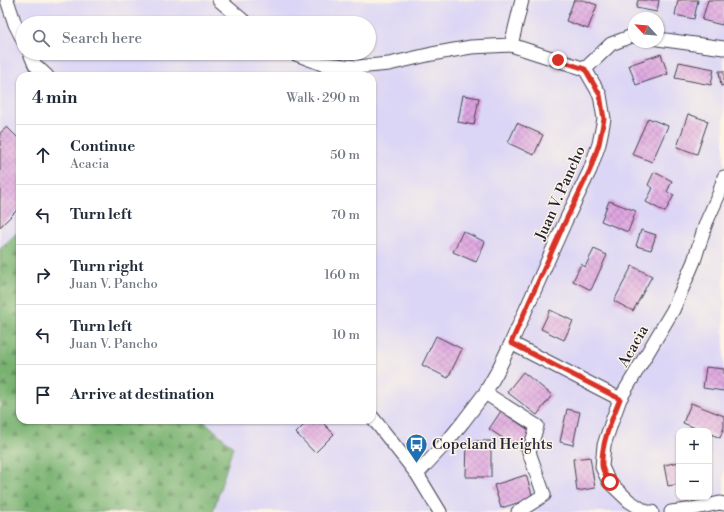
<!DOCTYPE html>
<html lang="en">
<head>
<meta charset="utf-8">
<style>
	body { margin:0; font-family:"Libre Bodoni",serif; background:#f2f2f3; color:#1f2937 }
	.controls { position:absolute; right:12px; bottom:12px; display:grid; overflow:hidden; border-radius:8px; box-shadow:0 1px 3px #0004 }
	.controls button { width:36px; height:36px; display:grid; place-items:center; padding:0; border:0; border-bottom:1px solid #e0e1e3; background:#fff; color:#1f2937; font:20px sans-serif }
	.compass { position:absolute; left:628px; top:12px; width:36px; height:36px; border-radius:50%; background:#fff; box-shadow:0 1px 3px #0004; rotate:296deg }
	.stop { position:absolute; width:12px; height:12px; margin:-9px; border:3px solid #d93025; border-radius:50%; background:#fff }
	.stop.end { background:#d93025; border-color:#fff; box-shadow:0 1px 4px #0008 }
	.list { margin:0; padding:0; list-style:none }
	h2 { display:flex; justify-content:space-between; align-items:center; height:52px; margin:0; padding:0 16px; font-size:17px }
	h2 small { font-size:13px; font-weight:400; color:#747a83 }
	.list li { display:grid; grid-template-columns:26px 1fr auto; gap:12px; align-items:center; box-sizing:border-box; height:60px; padding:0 16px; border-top:1px solid #e0e1e3 }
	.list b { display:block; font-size:15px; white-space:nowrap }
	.list p { margin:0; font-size:13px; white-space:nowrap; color:#747a83 }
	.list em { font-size:13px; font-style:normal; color:#747a83 }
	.icon { flex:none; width:22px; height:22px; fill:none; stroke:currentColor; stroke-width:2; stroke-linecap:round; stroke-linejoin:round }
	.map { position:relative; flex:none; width:724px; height:512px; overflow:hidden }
	.search { position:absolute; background:#fff; box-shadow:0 1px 3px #0004; left:16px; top:16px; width:360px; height:44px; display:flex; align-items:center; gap:10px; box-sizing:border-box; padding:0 14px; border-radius:22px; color:#747a83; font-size:15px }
	.panel { position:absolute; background:#fff; box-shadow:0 1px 3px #0004; left:16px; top:72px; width:360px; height:352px; border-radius:12px }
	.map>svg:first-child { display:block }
	.built { fill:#dcd6f6; fill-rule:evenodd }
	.forest { fill:url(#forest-firs); stroke:#4d6a56 }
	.building { fill:url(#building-cross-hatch) }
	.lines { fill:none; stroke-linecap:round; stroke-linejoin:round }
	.minor-casing { stroke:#413f4f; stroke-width:15 }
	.minor { stroke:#fff; stroke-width:13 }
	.route { stroke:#d93025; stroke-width:5 }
	.labels { text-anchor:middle; stroke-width:3; stroke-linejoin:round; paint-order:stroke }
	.street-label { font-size:15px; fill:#22223b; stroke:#fcf5e5 }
	.poi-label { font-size:15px; fill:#22223b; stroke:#fcf5e5; text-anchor:start }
</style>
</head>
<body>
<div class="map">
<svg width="724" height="512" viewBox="0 0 724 512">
	<defs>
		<pattern id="forest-firs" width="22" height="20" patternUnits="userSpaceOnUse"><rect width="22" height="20" fill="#78b271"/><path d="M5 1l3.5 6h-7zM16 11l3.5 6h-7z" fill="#62905e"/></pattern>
		<pattern id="building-cross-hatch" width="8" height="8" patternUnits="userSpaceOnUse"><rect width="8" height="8" fill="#dea5e1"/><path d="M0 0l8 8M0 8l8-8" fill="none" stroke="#b486b8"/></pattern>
	</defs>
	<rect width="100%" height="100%" fill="#fcf5e5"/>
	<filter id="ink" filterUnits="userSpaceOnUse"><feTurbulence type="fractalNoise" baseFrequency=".025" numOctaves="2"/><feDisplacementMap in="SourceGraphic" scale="8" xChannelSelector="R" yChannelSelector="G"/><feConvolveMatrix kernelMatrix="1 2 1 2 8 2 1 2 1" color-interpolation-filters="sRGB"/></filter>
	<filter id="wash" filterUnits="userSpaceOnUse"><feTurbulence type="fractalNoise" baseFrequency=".012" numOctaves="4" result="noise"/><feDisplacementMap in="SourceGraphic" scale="16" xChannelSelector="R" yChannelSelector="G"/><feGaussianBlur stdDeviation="0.9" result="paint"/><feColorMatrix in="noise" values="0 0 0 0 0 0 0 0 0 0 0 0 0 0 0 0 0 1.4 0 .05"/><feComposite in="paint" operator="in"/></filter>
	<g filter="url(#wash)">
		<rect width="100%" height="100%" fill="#eee3c3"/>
		<path class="built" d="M0,0H724V512H108L26,420H372V76H20V413L0,391ZM634,18H658V42H634ZM23,23H369V53H23ZM679,431H709V497H679Z"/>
		<path class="forest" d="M20,230V420H203L233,447L213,512H0V249Z"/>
		<g id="blocks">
			<path class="building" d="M574,0H583L597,5L588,29L566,21Z
				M638,0H659L657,12L636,8Z
				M678,0H698L694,19L675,15Z
				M708,0H724V17L722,25L702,20Z
				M661,54L668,74L636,85L629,65Z
				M679,62L714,69L711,85L675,78Z
				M719,71H724V85L721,86Z
				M463,95L479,98L474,125L458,122Z
				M688,114L708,121L697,154L677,147Z
				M648,118L668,126L652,162L632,154Z
				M517,123L543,135L534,155L508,143Z
				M7,127L20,140V207L0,227V133Z
				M654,172L672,181L667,192L674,195L665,212L646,202L653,188L648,185Z
				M609,201L636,211L628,232L601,221Z
				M641,230L656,235L651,250L636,246Z
				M463,231L485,242L476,262L453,252Z
				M594,249L607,255L591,290L573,281L581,264L585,267Z
				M632,266L652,276L633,311L614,301Z
				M550,310L573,321L564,340L541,329Z
				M436,336L462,349L448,378L422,365Z
				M706,367L724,369V391L703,388Z
				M523,372L552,395L537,415L507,392Z
				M691,403L724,416V427L720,438L709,433V431H703L683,423Z
				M567,409L580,412L573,445L560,442Z
				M501,411L533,433L521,450L489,429Z
				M309,420H320L334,434L315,453L296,433Z
				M467,441H491V477H466Z
				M590,457L595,488L577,491L573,459Z
				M679,462V484L668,486L664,465Z
				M526,475L533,498L501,508L494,485Z"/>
		</g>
	</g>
	<g filter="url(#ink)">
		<use href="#blocks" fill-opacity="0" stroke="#413f4f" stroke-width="1"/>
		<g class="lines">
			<defs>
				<path id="minor" d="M7,0L15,24L23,40
					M219,0L246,23
					M658,39L724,48
					M511,45L522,0
					M30,53L35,65L47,76
					M293,53L322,64L357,67L389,64L432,54L471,47L511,45L585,69L600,95L604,119L599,144L590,170L565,222L511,343L497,372L485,393L463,422L446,443L417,474
					M585,69L611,44L632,36H634
					M511,343L620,399
					M485,393L537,426L529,452L544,495L518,512
					M372,417L417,474L440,512
					M652,512H646L629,501L609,482L602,467L604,445L612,421L620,399L673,310L694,261L706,223L719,194L724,177
					M671,512L687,510L720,503L724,504"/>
			</defs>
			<use href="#minor" class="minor-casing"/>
			<use href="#minor" class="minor"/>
		</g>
	</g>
	<g class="lines" filter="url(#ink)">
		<path class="route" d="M558,60L585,69L600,95L604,119L599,144L590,170L565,222L530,300L511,343L620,399C612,419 601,443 602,465C602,471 607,477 610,482"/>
	</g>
	<defs>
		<symbol id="bus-pin" viewBox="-11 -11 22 30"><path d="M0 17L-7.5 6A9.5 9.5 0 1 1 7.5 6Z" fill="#1f6fb2" stroke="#fcf5e5"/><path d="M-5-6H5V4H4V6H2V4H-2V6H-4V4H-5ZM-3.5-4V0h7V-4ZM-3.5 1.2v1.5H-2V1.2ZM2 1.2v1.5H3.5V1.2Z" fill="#fff"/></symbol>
	</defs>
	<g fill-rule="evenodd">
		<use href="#bus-pin" x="404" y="432" width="25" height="34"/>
	</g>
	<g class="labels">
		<g class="street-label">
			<text transform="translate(560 193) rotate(-66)" y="5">Juan V. Pancho</text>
			<text transform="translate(633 346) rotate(-60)" y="5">Acacia</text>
		</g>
		<g class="poi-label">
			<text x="432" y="449">Copeland Heights</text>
		</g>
	</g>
</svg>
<div class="controls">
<button>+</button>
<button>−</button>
</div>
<svg class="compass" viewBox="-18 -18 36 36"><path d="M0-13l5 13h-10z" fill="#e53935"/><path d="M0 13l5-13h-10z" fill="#747a83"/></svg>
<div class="stop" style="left:610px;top:482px"></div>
<div class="stop end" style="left:558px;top:60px"></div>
<div class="search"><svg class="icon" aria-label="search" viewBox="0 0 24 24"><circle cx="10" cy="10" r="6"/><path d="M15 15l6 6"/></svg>Search here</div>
<section class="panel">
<h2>4 min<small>Walk · 290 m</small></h2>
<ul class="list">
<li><svg class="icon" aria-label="ahead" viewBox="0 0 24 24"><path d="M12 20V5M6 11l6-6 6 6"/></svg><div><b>Continue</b><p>Acacia</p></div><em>50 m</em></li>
<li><svg class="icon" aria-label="left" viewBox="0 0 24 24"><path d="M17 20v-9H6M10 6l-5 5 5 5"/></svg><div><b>Turn left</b></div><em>70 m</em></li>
<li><svg class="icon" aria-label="right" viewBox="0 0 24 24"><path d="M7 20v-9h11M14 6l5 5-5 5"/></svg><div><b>Turn right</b><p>Juan V. Pancho</p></div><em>160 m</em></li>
<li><svg class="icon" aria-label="left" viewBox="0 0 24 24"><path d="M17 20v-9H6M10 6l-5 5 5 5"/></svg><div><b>Turn left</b><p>Juan V. Pancho</p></div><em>10 m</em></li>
<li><svg class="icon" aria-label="arrive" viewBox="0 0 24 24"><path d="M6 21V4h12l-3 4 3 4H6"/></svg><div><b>Arrive at destination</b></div></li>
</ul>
</section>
</div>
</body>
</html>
